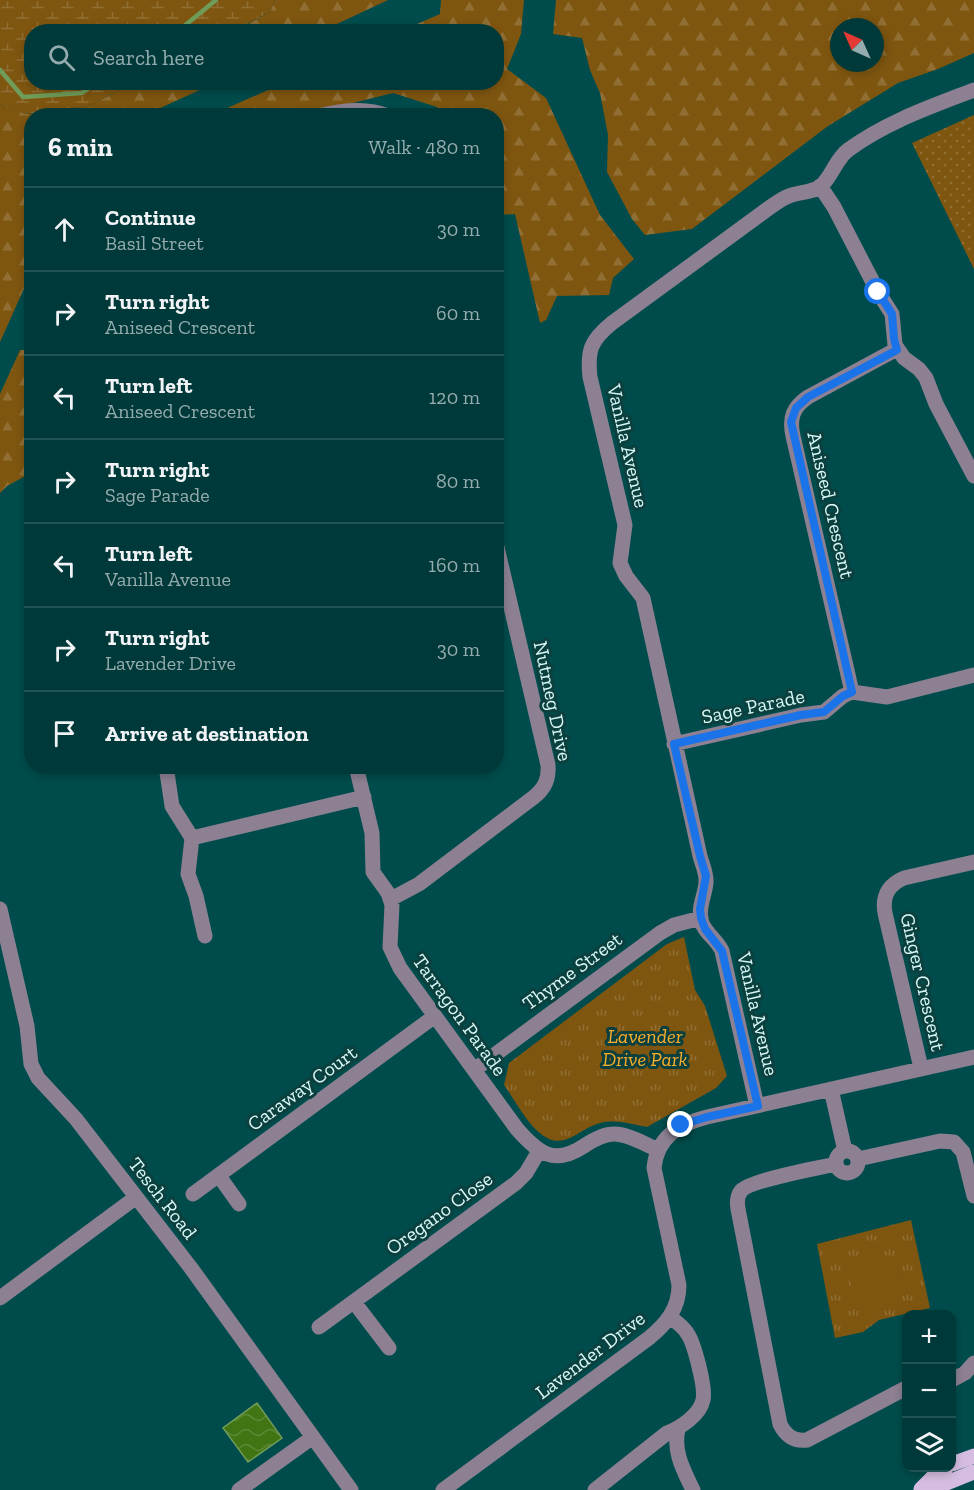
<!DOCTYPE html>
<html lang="en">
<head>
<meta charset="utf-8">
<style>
	body { margin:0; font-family:"Zilla Slab",serif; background:#0e4444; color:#f1f3f6 }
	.controls { position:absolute; right:18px; bottom:18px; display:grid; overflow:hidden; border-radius:12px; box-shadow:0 3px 9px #0003 }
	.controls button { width:54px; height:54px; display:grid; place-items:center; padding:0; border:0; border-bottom:2px solid #225353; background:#003939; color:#f1f3f6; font:30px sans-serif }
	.compass { position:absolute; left:830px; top:18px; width:54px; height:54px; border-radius:50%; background:#003939; box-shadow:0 3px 9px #0003; rotate:315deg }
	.stop { position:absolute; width:18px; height:18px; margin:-14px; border:4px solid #1a73e8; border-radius:50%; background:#fff }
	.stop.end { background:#1a73e8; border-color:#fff; box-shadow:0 2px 6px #0008 }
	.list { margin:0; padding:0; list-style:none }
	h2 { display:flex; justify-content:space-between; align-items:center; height:78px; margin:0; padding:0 24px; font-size:26px }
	h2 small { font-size:20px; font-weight:400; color:#95acae }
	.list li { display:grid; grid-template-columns:39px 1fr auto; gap:18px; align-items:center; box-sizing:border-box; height:84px; padding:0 24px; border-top:2px solid #225353 }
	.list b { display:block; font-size:22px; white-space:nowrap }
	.list p { margin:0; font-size:20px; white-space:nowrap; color:#95acae }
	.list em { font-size:20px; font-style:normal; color:#95acae }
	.icon { flex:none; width:33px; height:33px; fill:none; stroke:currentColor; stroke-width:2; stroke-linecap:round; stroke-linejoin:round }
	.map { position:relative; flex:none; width:974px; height:1490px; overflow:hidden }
	.search { position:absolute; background:#003939; box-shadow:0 3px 9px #0003; left:24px; top:24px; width:480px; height:66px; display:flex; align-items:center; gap:15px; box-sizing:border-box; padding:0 21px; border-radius:24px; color:#95acae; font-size:22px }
	.panel { position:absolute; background:#003939; box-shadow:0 3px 9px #0003; left:24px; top:108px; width:480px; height:666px; border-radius:24px }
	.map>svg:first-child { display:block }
	.grass { fill:url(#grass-dots) }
	.forest { fill:url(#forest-firs); fill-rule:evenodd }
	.wetland { fill:url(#wetland-marsh) }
	.park { fill:url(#park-tufts) }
	.pitch { fill:#7f5610 }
	.water { fill:url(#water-waves); stroke:#6f9c58; stroke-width:1.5 }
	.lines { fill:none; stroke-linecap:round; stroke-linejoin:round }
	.stream { stroke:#6f9c58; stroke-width:4.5 }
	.minor { stroke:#8c8092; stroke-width:15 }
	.major { stroke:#d5bde1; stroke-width:15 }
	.route { stroke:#1a73e8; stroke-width:8 }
	.labels { text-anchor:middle; stroke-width:6; stroke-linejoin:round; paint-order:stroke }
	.street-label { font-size:20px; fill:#d9f9f8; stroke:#0b403f }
	.park-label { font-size:20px; font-style:italic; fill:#fbae2c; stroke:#0b403f }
</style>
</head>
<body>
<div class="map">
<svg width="974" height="1490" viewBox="0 0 974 1490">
	<defs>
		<pattern id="grass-dots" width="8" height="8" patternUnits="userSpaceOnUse" patternTransform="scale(1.5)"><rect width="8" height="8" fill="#7f5610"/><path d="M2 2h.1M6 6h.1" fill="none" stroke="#916f34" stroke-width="1.8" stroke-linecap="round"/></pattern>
		<pattern id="forest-firs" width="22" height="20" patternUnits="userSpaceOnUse" patternTransform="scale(1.5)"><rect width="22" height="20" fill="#7f5610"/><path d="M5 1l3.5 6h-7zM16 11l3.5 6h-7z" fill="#916f34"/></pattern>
		<pattern id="wetland-marsh" width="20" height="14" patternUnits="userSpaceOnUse" patternTransform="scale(1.5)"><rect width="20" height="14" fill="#7f5610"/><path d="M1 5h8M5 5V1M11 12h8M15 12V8" fill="none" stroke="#916f34"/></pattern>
		<pattern id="park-tufts" width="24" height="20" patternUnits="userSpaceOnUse" patternTransform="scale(1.5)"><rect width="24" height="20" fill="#7f5610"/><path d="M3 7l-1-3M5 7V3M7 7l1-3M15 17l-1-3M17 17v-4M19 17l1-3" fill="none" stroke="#916f34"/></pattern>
		<pattern id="water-waves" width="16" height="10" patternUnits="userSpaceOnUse" patternTransform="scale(1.5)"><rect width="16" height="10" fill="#417413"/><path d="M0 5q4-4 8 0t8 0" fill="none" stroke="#5c8936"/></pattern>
	</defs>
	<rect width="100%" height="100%" fill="#004c4c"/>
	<path class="grass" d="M974,115V269L912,143Z"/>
	<path class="forest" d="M275,0H388L322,31L233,32L270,12Z
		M441,0H524L521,34L507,69L546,98L600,215L634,259L613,278L609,295L557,296L546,320L540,323L515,214L497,215L496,116L441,115L437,107L393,93L304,115L209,116L284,83L496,82V32L401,31L440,14Z
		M556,0H974V53L938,69L898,83L828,126L692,229L645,235L632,219L607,172L608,135L600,93L590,70L582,38L553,34ZM839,27H875V63H839Z
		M134,83H215L145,115L32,116L31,273L0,342V105L26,114L89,106Z
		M20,350H31V473L7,486L0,493V394Z"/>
	<path class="wetland" d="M0,0H275L270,12L233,31L32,32V82L134,83L89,106L25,114L0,105Z"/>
	<path class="park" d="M684,937L695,990L705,1006L727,1076L716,1088L647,1127C631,1124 616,1119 600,1123C578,1129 564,1152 541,1134C528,1125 514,1099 504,1085L509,1063L667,944Z
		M911,1220L930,1308L879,1320L863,1332L835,1338L817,1244Z"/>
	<path class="pitch" d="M850 1278a25 25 0 1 1 50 0a25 25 0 1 1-50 0Z"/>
	<path class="water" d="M257,1403L282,1438L248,1462L223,1428Z"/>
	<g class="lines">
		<path class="stream" d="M177,32L216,0
			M0,70L23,97L82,93L98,82"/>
		<path class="minor" d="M319,116C342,110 366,107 388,116
			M820,186L834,207L878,292L892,314L895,345L904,358L919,369L926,378L936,404L974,476
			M852,692L793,436C789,418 793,407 808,397L897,349
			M674,744L801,715L824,712L843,696L852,692L887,697L974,675
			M166,766L172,806L192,838L188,874L196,896L205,936
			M356,766L372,833L373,872L388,893L392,905L390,947L400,968L517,1129C538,1153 554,1166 584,1146C593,1140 603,1134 614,1134C628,1134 645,1144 658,1150
			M192,838L364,797
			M391,899L419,884L534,797C545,788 549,779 548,765L496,543
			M0,909L27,1026L31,1064L38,1078L76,1119L191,1268L351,1490
			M921,1068L885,913C882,896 888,885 904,878L974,862
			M474,1070L660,933L674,925L701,918
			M831,1089L845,1151
			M757,1106L722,951C717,939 704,933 701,920C698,907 705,895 706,883C707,874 702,864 700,856L643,598L626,576L620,563L625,525L590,377C587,350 591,340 612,323L769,208C775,204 781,199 789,196C799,192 810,193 820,187C832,177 835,160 848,150C886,122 930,107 974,90
			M836 1162a11 11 0 1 1 22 0a11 11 0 1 1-22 0Z
			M858,1159L940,1141L954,1142L963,1152L974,1196
			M836,1164C819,1168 750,1180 741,1191C737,1196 737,1203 738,1209L780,1424C785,1435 794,1442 807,1440L906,1388
			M219,1176L239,1204
			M193,1194L435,1016
			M0,1298L135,1198
			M354,1302L389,1348
			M319,1327L516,1183L526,1173L539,1151
			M952,1380L965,1373L974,1363
			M678,1429C673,1452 683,1469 693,1490
			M239,1490L313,1437
			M443,1490L649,1338C666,1324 679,1309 679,1285L654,1168C657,1137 679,1124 707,1117L974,1057
			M595,1490L667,1433C680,1428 700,1415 703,1400C706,1388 694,1342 687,1333C683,1326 676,1322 670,1317"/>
		<path class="major" d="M952,1464L974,1456
			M924,1487L944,1484L974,1472
			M921,1489L938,1472L946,1468"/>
	</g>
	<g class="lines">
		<path class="route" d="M681,1125L707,1117L758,1106L722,951L705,929L701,918L700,909L706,876L700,856L674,744L801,715L824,712L843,696L852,692L791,422L796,408L808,397L897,350L894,339L892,314L878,292"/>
	</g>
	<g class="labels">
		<g class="street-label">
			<text transform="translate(628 446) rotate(77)" y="7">Vanilla Avenue</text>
			<text transform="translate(831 505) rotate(77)" y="7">Aniseed Crescent</text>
			<text transform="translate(553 701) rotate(78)" y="7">Nutmeg Drive</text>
			<text transform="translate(753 706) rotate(-12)" y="7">Sage Parade</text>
			<text transform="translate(572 971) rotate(-36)" y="7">Thyme Street</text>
			<text transform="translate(923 982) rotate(77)" y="7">Ginger Crescent</text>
			<text transform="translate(758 1014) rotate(77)" y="7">Vanilla Avenue</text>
			<text transform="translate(460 1015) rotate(54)" y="7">Tarragon Parade</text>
			<text transform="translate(302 1088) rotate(-36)" y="7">Caraway Court</text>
			<text transform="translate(163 1198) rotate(52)" y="7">Tesch Road</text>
			<text transform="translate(439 1213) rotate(-36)" y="7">Oregano Close</text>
			<text transform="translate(590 1355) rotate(-37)" y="7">Lavender Drive</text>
		</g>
		<g class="park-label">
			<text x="645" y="1043">Lavender<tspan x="645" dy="23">Drive Park</tspan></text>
		</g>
	</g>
</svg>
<div class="controls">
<button>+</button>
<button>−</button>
<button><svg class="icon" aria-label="layers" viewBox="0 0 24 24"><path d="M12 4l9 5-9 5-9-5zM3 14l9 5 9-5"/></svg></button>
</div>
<svg class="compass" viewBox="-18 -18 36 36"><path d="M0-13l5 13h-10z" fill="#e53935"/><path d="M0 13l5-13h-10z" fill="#95acae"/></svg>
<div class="stop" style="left:878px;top:292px"></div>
<div class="stop end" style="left:681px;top:1125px"></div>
<div class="search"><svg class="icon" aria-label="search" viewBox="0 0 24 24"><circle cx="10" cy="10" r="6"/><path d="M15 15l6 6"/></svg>Search here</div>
<section class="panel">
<h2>6 min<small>Walk · 480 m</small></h2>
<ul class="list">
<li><svg class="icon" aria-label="ahead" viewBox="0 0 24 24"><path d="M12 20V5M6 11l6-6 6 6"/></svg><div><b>Continue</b><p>Basil Street</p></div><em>30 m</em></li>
<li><svg class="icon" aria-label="right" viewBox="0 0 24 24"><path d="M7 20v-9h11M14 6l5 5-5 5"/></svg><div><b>Turn right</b><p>Aniseed Crescent</p></div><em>60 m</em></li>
<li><svg class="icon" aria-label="left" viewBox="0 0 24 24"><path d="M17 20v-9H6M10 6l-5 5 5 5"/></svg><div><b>Turn left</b><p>Aniseed Crescent</p></div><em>120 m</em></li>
<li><svg class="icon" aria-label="right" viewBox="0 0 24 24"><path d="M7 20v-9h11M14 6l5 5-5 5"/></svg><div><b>Turn right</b><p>Sage Parade</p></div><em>80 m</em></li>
<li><svg class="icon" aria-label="left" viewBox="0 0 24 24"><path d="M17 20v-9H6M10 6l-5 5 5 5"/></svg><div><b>Turn left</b><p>Vanilla Avenue</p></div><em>160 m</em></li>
<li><svg class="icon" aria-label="right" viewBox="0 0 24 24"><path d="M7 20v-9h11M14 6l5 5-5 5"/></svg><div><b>Turn right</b><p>Lavender Drive</p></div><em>30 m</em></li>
<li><svg class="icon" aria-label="arrive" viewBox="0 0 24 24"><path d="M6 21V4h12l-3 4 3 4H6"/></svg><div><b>Arrive at destination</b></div></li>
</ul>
</section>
</div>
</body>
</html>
